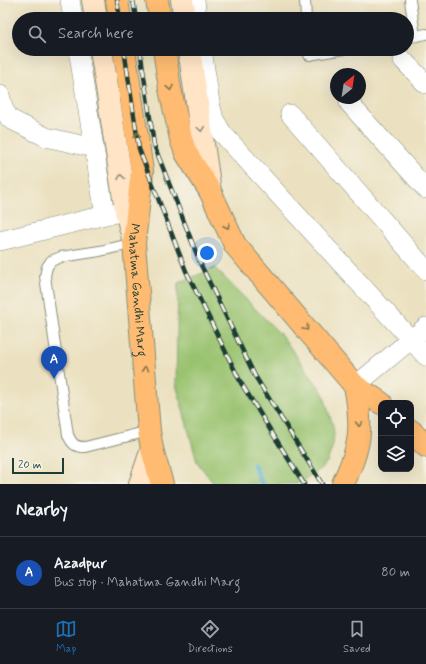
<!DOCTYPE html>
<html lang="en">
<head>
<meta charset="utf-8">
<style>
	body { margin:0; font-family:Mynerve,sans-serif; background:#20242c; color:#f1f3f6 }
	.controls { position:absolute; right:12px; bottom:12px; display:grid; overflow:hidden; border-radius:8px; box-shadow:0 4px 16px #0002 }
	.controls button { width:36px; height:36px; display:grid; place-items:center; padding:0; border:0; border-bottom:1px solid #363941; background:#171b24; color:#f1f3f6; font:20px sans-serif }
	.compass { position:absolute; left:330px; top:68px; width:36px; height:36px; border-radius:50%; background:#171b24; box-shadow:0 4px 16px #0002; rotate:30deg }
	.scale { position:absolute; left:12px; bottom:10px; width:52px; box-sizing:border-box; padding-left:4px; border:2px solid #1f3d34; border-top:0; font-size:11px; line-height:14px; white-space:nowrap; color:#1f3d34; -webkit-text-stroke:3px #f7f3e8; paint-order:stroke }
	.you { position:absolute; left:207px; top:253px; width:14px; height:14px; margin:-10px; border:3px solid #fff; border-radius:50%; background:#1a73e8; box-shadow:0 0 0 6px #1a73e833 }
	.badge { display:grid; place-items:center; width:26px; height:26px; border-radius:50%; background:#1f6fb2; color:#fff; font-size:13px; font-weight:700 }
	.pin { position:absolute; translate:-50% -33px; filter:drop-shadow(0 1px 2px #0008) }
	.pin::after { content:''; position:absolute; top:21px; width:14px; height:12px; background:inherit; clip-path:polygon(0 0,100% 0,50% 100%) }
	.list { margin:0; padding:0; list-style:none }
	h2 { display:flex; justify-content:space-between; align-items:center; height:52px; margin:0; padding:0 16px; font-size:17px }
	h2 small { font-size:13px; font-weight:400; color:#9ea1a6 }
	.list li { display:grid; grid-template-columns:26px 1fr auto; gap:12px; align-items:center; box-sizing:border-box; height:72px; padding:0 16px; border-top:1px solid #363941 }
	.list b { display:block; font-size:15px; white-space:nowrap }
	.list p { margin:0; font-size:13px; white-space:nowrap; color:#9ea1a6 }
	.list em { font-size:13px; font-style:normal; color:#9ea1a6 }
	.icon { flex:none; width:22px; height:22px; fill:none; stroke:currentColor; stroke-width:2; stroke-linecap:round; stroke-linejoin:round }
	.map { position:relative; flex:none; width:426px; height:484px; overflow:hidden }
	.search { position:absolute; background:#171b24; box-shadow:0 4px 16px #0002; left:12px; right:12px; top:12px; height:44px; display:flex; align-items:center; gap:10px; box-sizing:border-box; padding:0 14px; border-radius:22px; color:#9ea1a6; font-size:15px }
	.sheet { height:124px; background:#171b24 }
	nav { display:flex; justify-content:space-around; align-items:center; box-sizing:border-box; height:56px; border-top:1px solid #363941; background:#171b24; font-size:11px; color:#9ea1a6 }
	nav a { display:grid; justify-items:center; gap:2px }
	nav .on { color:#1f6fb2 }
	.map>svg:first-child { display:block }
	.green { fill:#9ac36f; stroke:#5c8052 }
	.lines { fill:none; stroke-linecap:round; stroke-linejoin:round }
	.stream { stroke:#4cabcb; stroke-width:5 }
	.service-casing { stroke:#858f7a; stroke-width:12 }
	.minor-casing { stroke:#858f7a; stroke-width:20 }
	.secondary-casing { stroke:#858f7a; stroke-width:24 }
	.primary-casing { stroke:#858f7a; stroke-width:24 }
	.service { stroke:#fff; stroke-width:10 }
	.minor { stroke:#fff; stroke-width:19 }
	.secondary { stroke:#ffe4c6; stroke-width:22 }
	.primary { stroke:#febb71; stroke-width:22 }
	.rail-casing { stroke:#1f3d34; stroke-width:4.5 }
	.rail { stroke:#f7f3e8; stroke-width:3; stroke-dasharray:9; stroke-linecap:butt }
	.oneway { stroke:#83764f }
	.oneway2 { stroke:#8f907d }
	.labels { text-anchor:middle; stroke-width:3.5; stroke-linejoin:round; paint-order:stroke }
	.street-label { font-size:13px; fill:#1f3d34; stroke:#f7f3e8 }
</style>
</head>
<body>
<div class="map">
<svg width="426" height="484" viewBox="0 0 426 484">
	<rect width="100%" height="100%" fill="#f7f3e8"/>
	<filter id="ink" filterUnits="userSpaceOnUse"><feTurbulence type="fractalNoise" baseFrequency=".025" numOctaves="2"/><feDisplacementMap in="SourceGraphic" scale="8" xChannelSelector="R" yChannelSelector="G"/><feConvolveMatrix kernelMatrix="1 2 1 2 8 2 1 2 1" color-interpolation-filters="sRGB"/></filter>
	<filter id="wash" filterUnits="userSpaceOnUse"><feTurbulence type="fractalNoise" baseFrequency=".012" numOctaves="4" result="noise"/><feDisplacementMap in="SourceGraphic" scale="16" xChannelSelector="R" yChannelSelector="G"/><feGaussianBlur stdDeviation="0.9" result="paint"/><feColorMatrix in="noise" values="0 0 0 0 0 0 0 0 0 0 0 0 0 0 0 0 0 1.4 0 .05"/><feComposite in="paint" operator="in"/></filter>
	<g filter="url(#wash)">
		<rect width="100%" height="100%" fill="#ebe1c0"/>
		<path class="green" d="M215,268L282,336L323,393L333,426L334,434L333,445L327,462L315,474L297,484H214L197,462L176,384L178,283Z"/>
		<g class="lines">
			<path class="stream" d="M254,465L262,484"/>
		</g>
	</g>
	<g filter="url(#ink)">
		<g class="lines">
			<defs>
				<path id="service" d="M305,0L306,19
					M410,0L415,36
					M407,38L426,34
					M309,49V55L344,49
					M134,243L100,251L61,257L51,261L47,267L45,276L68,435C72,444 75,447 85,447L149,431"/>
				<path id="minor" d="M70,0L73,19
					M195,0L197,19
					M78,49L105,215
					M202,49L210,103L214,119L222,133L426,356
					M403,60L426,84
					M0,95L4,110L10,119L46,137L94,148
					M349,103L426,189
					M290,114L426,270
					M0,241L105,215L117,213
					M355,386L426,327"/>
				<path id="secondary" d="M93,0L96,19
					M182,0L185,19
					M101,49L126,211L134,242
					M189,49L210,191
					M140,484L152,449"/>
				<g id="primary">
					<path d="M117,0L120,19"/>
					<path d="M157,0L160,19"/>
					<path id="s1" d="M124,49L142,171L134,243L149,431L152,449L162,484"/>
					<path d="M164,49L170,89L181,139L186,153L210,191L235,245L355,386L381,403"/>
					<path d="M411,431L426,446"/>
					<path d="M343,484C350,468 358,450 359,433C360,417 358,401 355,386"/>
				</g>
			</defs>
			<use href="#service" class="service-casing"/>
			<use href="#minor" class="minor-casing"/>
			<use href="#secondary" class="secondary-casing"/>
			<use href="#primary" class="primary-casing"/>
			<use href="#service" class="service"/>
			<use href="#minor" class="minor"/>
			<use href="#secondary" class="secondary"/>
			<use href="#primary" class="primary"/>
			<defs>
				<path id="rail" d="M117,0L120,19
					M133,0L136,19
					M124,49L139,149L186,271L241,383L304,484
					M140,49L154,145L201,265L255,376L322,484"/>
			</defs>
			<use href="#rail" class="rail-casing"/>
			<use href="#rail" class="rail"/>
		</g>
		<defs><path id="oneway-chevron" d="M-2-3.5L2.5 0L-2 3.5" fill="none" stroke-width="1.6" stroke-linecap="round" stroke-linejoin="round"/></defs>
		<g class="oneway">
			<use href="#oneway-chevron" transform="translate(170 88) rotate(80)"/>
			<use href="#oneway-chevron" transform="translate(137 135) rotate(-98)"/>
			<use href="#oneway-chevron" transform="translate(227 226) rotate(65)"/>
			<use href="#oneway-chevron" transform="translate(306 328) rotate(50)"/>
			<use href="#oneway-chevron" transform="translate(145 369) rotate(-95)"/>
			<use href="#oneway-chevron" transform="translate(359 424) rotate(89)"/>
		</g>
		<g class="oneway2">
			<use href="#oneway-chevron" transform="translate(201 129) rotate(82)"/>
			<use href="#oneway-chevron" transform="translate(121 177) rotate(-99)"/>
		</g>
	</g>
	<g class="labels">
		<g class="street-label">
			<text dy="5" stroke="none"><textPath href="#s1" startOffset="243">Mahatma Gandhi Marg</textPath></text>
		</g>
	</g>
</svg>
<div class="controls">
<button><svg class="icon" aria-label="locate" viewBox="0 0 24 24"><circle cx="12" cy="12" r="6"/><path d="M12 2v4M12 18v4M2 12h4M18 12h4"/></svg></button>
<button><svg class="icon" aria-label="layers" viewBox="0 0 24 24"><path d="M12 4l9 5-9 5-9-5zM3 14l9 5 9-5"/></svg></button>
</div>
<svg class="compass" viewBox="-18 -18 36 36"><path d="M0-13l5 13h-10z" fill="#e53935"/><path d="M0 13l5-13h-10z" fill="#9ea1a6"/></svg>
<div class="scale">20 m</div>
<div class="you"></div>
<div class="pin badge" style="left:54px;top:379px;background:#1a4fb4">A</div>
<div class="search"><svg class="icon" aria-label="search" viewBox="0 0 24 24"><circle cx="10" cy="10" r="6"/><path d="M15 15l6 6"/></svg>Search here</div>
</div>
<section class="sheet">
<h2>Nearby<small></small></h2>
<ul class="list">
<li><span class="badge" style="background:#1a4fb4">A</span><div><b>Azadpur</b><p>Bus stop · Mahatma Gandhi Marg</p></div><em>80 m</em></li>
</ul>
</section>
<nav>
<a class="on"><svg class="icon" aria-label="map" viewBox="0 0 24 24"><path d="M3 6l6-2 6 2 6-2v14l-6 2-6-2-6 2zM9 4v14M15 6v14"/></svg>Map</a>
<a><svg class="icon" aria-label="directions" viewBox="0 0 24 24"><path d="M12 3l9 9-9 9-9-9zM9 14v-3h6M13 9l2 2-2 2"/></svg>Directions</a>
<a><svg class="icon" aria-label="saved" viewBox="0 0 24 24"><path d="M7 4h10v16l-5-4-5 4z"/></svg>Saved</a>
</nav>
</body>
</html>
